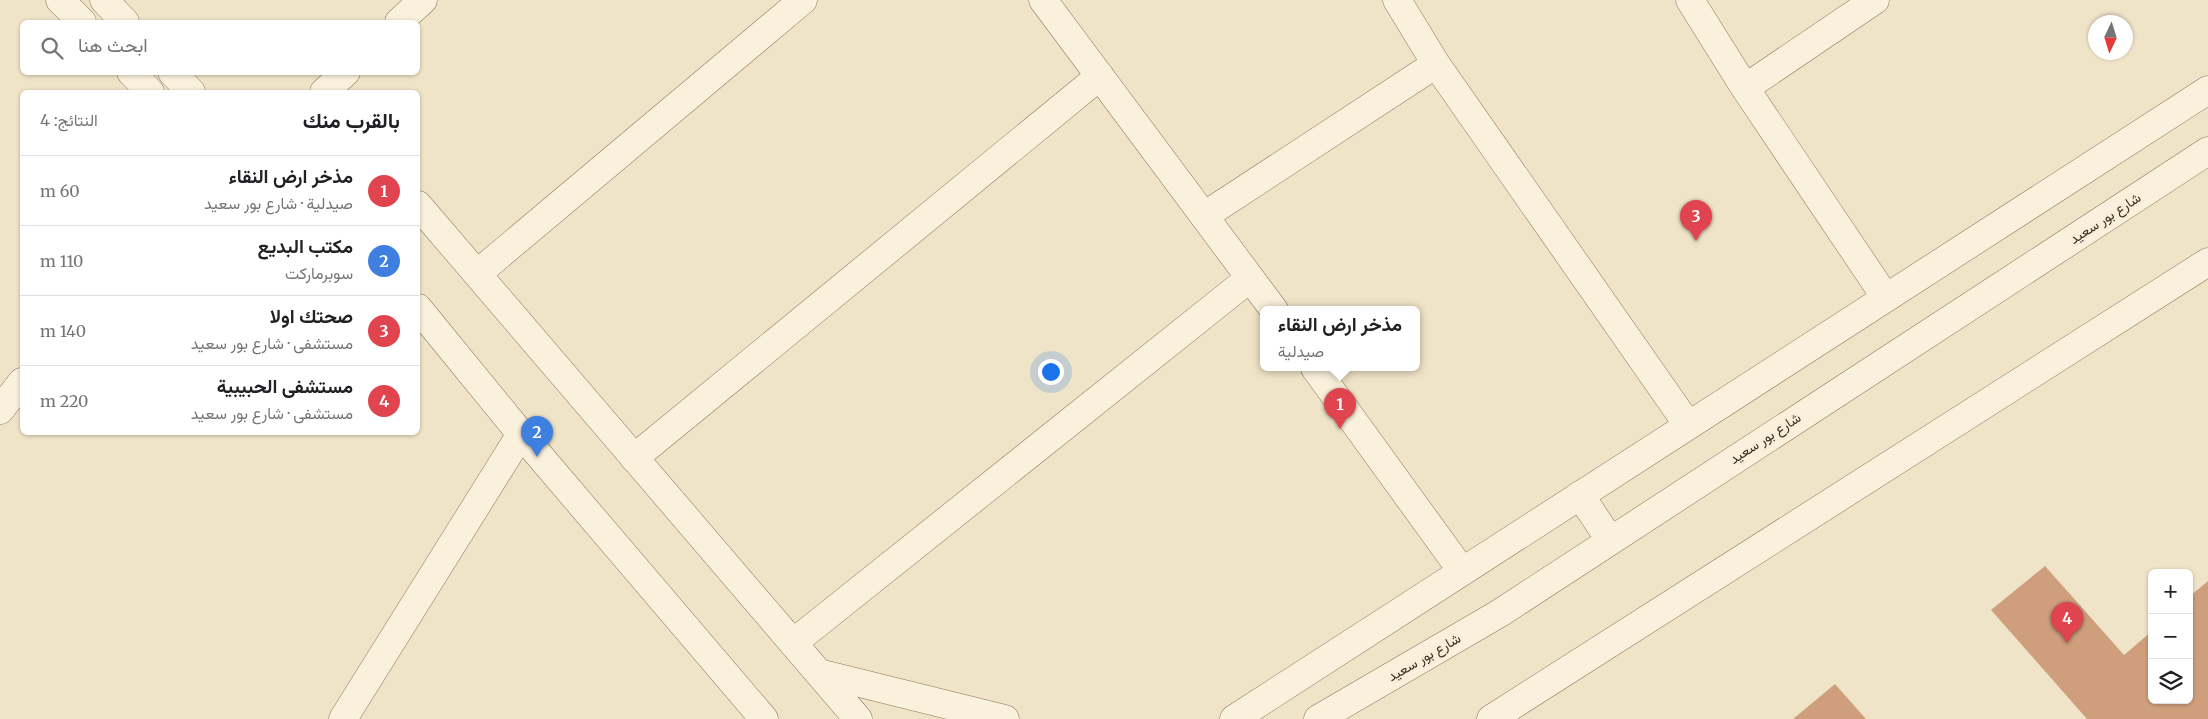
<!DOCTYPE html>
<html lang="ar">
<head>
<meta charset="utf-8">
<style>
	body { margin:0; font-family:Merriweather,Vazirmatn,serif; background:#f6f6f6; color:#202124; direction:rtl }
	.controls { position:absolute; right:15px; bottom:15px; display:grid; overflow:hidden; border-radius:8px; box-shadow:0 1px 4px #0004 }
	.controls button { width:45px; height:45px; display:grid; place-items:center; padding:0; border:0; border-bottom:1px solid #e0e0e0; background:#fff; color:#202124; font:25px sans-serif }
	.compass { position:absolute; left:2088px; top:15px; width:45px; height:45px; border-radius:50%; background:#fff; box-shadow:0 1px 4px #0004; rotate:184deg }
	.you { position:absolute; left:1050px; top:371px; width:18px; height:18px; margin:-12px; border:4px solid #fff; border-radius:50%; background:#1a73e8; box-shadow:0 0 0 8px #1a73e833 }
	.badge { display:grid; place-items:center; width:32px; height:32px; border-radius:50%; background:#d93025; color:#fff; font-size:16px; font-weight:700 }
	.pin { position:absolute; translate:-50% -41px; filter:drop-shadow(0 1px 2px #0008) }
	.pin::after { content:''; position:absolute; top:26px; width:18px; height:15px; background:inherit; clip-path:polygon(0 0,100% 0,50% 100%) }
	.popup { position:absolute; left:1260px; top:306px; width:160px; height:65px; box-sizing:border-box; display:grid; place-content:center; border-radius:8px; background:#fff; filter:drop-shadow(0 1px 4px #0005); font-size:16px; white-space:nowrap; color:#757577 }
	.popup b { font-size:19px; color:#202124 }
	.popup::after { content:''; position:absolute; left:50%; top:100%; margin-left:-10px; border:10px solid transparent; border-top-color:#fff }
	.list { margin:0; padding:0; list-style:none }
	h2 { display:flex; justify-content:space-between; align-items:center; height:65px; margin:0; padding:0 20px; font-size:21px }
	h2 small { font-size:16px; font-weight:400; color:#757577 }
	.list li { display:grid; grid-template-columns:32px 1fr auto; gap:15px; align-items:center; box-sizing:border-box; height:70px; padding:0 20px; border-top:1px solid #e0e0e0 }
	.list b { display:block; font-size:19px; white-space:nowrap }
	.list p { margin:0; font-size:16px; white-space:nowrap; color:#757577 }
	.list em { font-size:16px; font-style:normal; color:#757577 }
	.icon { flex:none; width:28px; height:28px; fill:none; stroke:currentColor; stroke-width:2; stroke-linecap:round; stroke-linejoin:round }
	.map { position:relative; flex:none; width:2208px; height:719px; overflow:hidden; direction:ltr }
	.search { position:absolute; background:#fff; box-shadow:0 1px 4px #0004; left:20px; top:20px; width:400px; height:55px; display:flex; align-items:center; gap:12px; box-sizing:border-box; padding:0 18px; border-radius:8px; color:#757577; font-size:19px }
	.panel { position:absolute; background:#fff; box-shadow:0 1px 4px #0004; left:20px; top:90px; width:400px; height:345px; border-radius:8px; direction:rtl }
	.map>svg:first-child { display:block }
	.building { fill:#cf9f7d }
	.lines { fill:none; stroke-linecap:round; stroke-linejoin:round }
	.minor-casing { stroke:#8d765c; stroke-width:29 }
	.tertiary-casing { stroke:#8d765c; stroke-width:29 }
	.minor { stroke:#faf1dc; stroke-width:28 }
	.tertiary { stroke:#faf1dc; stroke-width:28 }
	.labels { text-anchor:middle; stroke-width:5; stroke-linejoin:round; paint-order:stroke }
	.street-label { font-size:14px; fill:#3d2e20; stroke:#f7eed8 }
</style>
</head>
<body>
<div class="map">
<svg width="2208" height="719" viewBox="0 0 2208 719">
	<rect width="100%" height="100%" fill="#f0e4c8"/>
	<path class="building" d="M2045,566L2124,655L2152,631V700H2189V597L2208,581V719H2087L1991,610Z
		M1835,684L1866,719H1793Z"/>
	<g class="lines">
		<defs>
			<path id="minor" d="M1043,0L1274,310
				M1397,0L1436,64L1688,425
				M1690,0L1745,88L1886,298
				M1745,88L1875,0
				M1204,216L1436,64
				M478,273L803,0
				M1315,368L1462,571
				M634,458L1100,76
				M793,643L1250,278
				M343,719L521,434
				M1234,719L2208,90"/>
			<path id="tertiary" d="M60,0L82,22
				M104,0L125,22
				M399,22L423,0
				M131,72L150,92
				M172,72L191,92
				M324,92L346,72
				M418,205L858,719
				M418,308L521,434L764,719
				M0,410L22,382
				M1580,495L1610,540
				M819,673L1005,719
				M1318,719L1500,613L2208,151
				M1491,719L2208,262"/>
		</defs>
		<use href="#minor" class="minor-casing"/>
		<use href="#tertiary" class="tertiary-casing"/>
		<use href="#minor" class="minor"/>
		<use href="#tertiary" class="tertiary"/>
	</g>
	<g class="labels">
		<g class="street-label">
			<text transform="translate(2105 218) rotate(-33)" y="5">شارع بور سعيد</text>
			<text transform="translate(1765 438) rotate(-33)" y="5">شارع بور سعيد</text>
			<text transform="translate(1424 657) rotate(-30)" y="5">شارع بور سعيد</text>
		</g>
	</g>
</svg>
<div class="controls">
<button>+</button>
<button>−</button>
<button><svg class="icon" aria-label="layers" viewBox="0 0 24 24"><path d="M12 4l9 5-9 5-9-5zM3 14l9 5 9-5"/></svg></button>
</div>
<svg class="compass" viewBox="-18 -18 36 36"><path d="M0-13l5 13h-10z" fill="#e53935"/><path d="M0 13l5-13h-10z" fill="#757577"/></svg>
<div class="you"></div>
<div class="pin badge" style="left:1340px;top:429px;background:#e0444e">1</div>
<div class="popup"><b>مذخر ارض النقاء</b>صيدلية</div>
<div class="pin badge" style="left:537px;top:457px;background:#3f7fe0">2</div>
<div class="pin badge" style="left:1696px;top:241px;background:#e0444e">3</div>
<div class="pin badge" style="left:2067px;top:643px;background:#e0444e">4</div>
<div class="search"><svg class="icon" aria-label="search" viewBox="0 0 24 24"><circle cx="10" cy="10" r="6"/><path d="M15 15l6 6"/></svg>ابحث هنا</div>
<section class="panel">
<h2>بالقرب منك<small>النتائج: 4</small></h2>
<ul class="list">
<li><span class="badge" style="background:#e0444e">1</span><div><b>مذخر ارض النقاء</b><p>صيدلية · شارع بور سعيد</p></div><em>60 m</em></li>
<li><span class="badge" style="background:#3f7fe0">2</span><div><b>مكتب البديع</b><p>سوبرماركت</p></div><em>110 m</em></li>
<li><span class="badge" style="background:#e0444e">3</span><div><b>صحتك اولا</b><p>مستشفى · شارع بور سعيد</p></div><em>140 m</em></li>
<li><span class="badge" style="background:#e0444e">4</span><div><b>مستشفى الحبيبية</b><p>مستشفى · شارع بور سعيد</p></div><em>220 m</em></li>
</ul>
</section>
</div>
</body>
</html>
